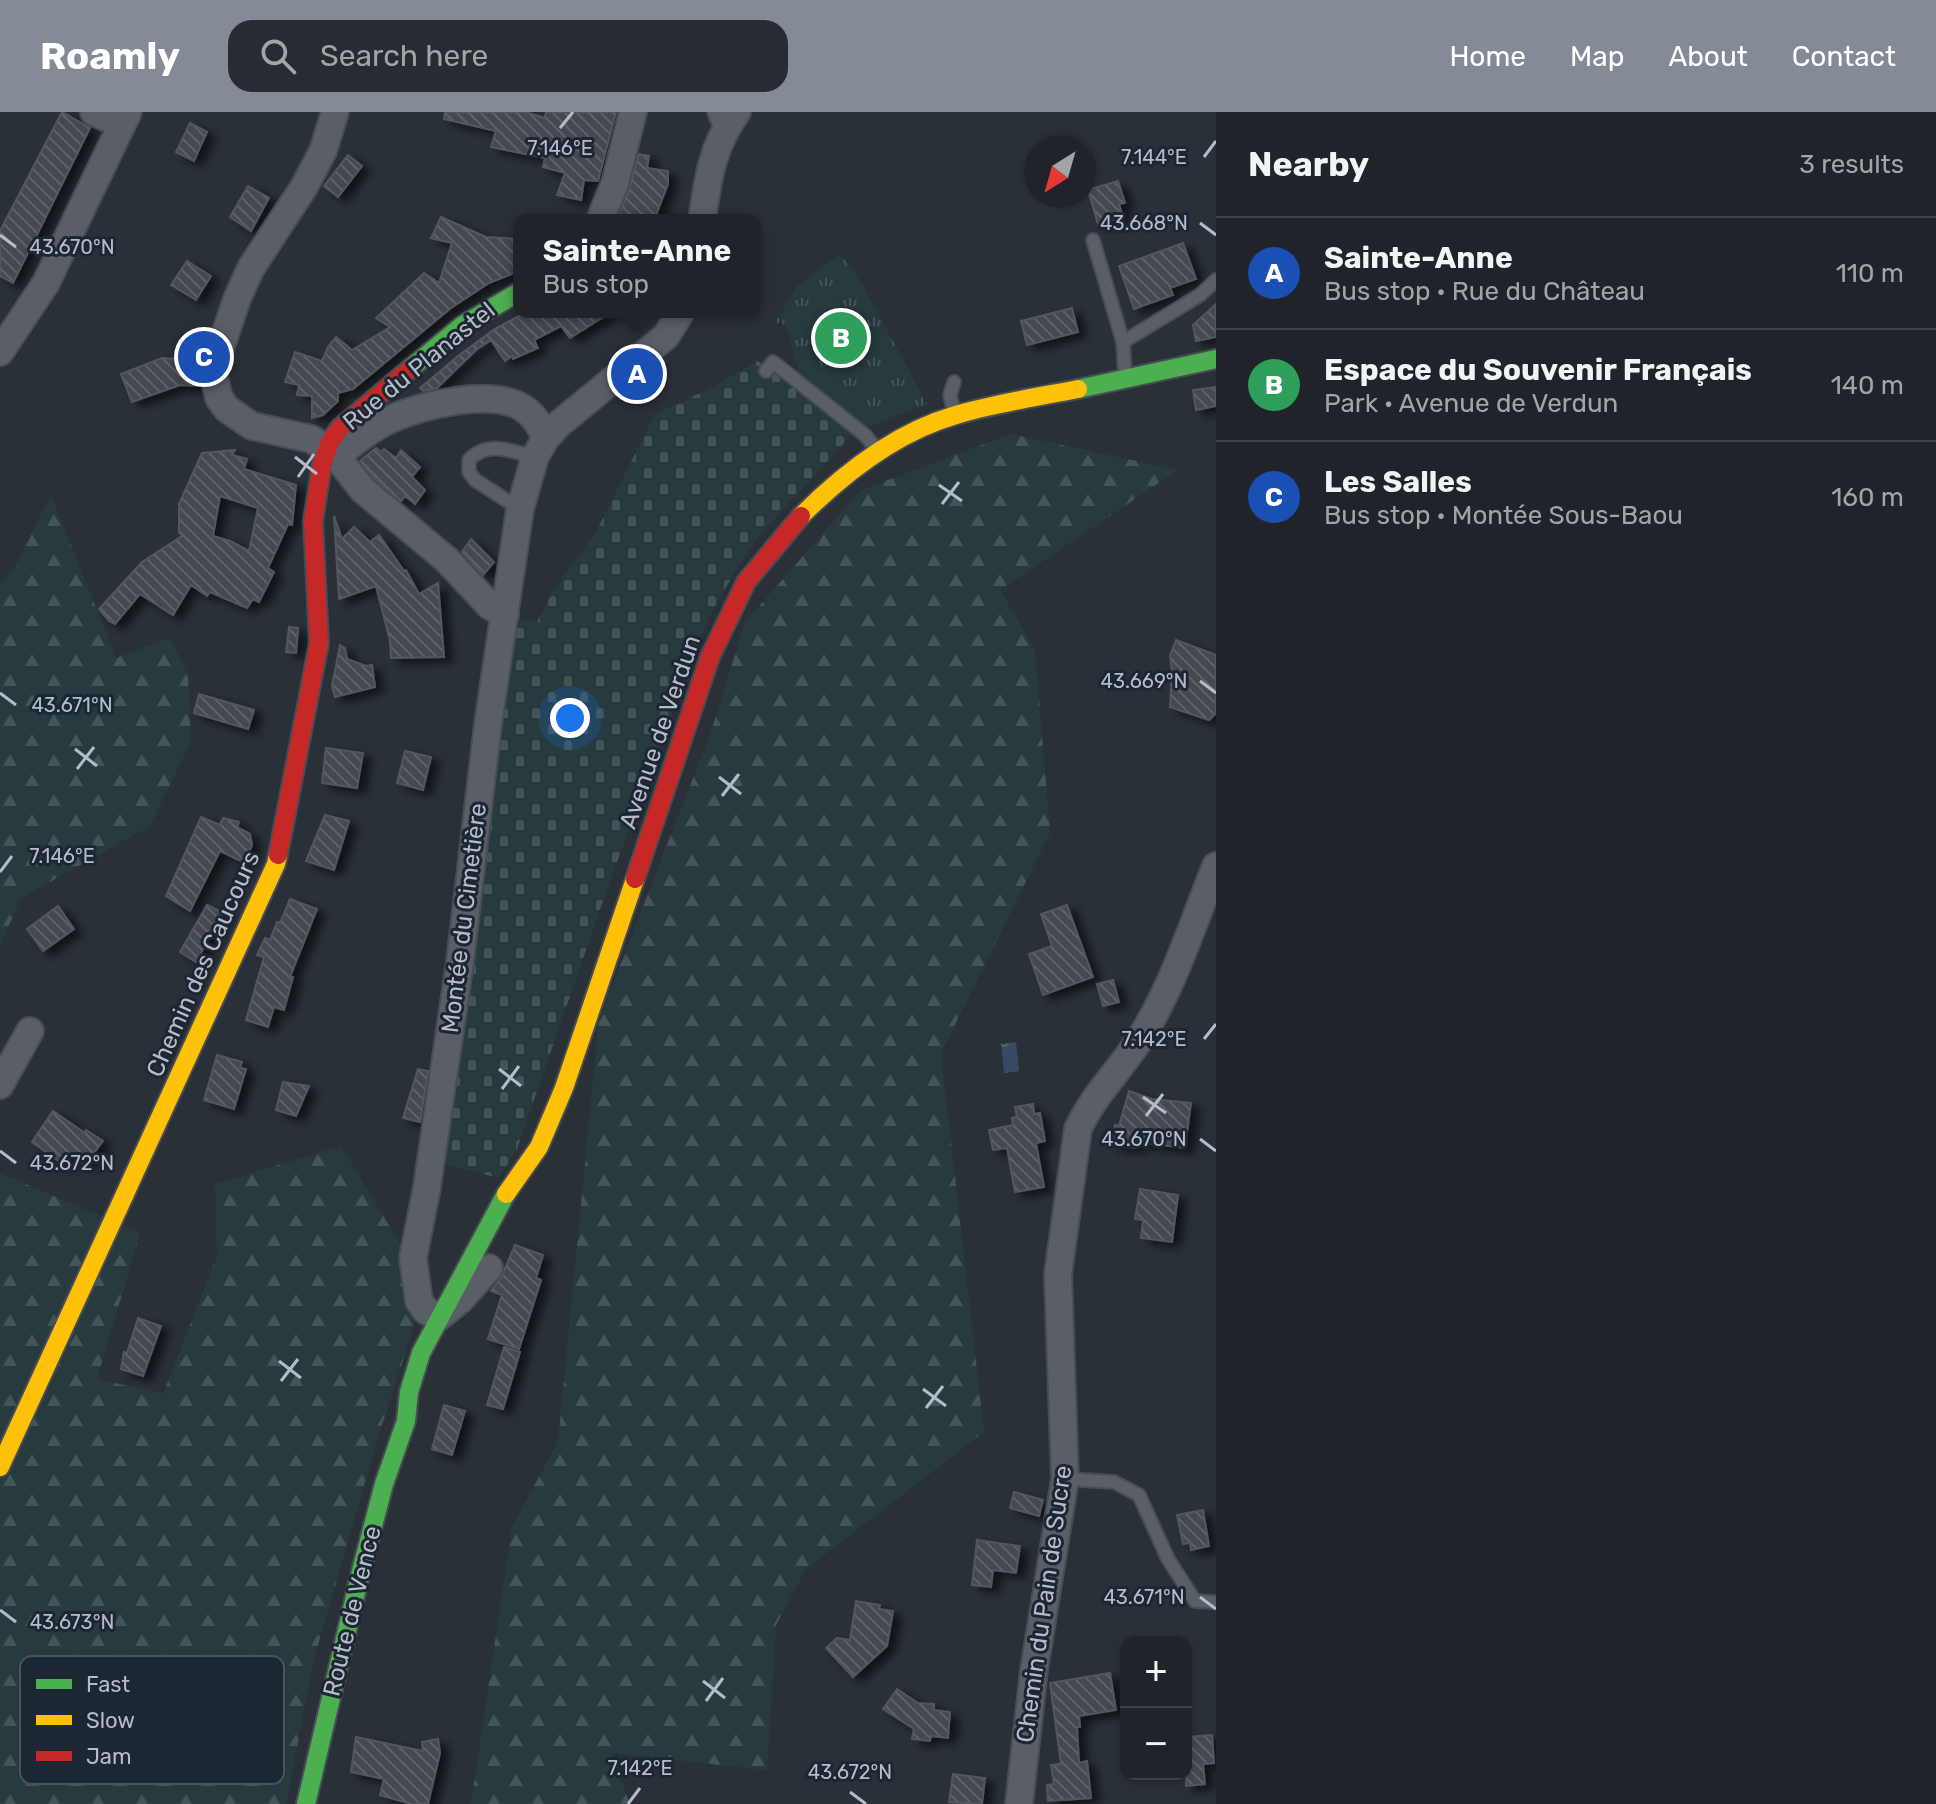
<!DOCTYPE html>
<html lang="en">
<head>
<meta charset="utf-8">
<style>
  :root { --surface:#20242a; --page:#282c32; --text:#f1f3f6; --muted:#a2a4a8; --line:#3d4147; --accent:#848b96 }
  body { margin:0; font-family:Rubik,sans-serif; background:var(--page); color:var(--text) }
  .controls { position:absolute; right:24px; bottom:24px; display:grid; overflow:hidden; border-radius:16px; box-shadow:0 2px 6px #0004 }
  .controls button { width:72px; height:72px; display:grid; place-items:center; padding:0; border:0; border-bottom:2px solid var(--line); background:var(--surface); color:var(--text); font:40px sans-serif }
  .compass { position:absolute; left:1024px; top:24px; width:72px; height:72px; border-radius:50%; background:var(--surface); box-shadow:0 2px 6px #0004; rotate:217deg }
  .you { position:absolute; left:570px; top:606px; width:28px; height:28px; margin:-20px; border:6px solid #fff; border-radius:50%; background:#1a73e8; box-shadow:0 0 0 12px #1a73e833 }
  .badge { display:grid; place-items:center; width:52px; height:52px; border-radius:50%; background:var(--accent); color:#fff; font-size:26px; font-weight:700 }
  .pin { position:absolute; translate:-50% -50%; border:4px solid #fff; box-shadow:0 2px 8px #0006 }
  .popup { position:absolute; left:513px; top:102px; width:248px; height:104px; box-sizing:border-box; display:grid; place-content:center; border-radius:16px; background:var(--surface); filter:drop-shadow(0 2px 6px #0005); font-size:26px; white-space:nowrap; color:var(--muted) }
  .popup b { font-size:30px; color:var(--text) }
  .popup::after { content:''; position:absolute; left:50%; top:100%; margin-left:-16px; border:16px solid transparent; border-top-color:var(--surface) }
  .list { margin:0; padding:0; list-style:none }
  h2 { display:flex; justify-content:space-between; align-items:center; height:104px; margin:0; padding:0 32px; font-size:34px }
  h2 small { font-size:26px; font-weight:400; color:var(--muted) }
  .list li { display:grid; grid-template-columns:52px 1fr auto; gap:24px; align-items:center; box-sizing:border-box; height:112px; padding:0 32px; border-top:2px solid var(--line) }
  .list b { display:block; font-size:30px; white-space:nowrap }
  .list p { margin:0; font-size:26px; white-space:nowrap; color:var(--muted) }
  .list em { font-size:26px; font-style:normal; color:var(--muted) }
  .icon { flex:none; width:44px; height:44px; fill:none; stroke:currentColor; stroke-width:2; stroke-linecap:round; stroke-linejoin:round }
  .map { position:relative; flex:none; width:1216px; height:1692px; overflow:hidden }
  header { display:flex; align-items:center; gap:48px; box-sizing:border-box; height:112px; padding:0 40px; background:var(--accent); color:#fff }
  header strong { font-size:38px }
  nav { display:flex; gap:44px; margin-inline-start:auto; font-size:28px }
  .search { width:560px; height:72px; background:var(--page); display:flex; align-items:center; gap:20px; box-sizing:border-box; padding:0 28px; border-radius:24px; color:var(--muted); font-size:30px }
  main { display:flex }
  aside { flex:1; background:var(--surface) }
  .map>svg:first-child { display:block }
  .forest { fill:url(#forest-firs) }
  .cemetery { fill:url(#cemetery-stones) }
  .park { fill:url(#park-tufts) }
  .water { fill:url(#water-ripples) }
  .building { fill:url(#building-back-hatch); stroke:#52575f; stroke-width:2; fill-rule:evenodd; filter:url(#shadow) }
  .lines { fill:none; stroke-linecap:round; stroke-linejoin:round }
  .lane-casing { stroke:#484c53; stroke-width:16 }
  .street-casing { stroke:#484c53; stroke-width:30 }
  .fast-casing { stroke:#484c53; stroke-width:22 }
  .slow-casing { stroke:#484c53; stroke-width:22 }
  .jam-casing { stroke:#484c53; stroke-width:22 }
  .lane { stroke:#5a5e66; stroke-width:12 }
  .street { stroke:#5a5e66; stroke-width:26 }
  .fast { stroke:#4caf50; stroke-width:18 }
  .slow { stroke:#ffc107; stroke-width:18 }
  .jam { stroke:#c62828; stroke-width:18 }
  .ticks { fill:none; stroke:#b4bcc9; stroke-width:3 }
  .labels { text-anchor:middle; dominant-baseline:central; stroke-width:6; stroke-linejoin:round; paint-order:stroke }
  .street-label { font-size:24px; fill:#b4bcc9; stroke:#1d2633 }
  .key { fill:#1d2633; stroke:#4a5360; stroke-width:2 }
  .key-label { font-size:22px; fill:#b4bcc9 }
  .ticks-label { font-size:20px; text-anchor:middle; fill:#b4bcc9; stroke:#1d2633; stroke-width:6; stroke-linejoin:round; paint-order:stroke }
</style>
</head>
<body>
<header>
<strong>Roamly</strong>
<div class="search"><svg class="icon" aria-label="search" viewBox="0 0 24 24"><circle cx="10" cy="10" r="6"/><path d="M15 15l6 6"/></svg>Search here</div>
<nav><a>Home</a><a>Map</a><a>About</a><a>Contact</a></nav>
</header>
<main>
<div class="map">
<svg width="1216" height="1692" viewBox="0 0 1216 1692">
  <defs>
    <pattern id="forest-firs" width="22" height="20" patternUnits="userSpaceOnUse" patternTransform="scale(2)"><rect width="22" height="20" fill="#273a3e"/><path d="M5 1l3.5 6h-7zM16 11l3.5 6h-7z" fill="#445559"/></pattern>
    <pattern id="cemetery-stones" width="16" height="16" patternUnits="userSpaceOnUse" patternTransform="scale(2)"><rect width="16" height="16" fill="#273a3e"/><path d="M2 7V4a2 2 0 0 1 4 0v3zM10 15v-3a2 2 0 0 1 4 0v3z" fill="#445559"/></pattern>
    <pattern id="park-tufts" width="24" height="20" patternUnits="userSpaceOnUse" patternTransform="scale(2)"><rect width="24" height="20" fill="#273a3e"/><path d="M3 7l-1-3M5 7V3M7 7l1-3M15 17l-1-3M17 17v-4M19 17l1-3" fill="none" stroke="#445559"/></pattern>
    <pattern id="water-ripples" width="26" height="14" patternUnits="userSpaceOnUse" patternTransform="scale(2)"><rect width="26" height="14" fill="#384963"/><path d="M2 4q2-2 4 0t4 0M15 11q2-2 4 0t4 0" fill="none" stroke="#526178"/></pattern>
    <pattern id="building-back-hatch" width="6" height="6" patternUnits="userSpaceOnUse" patternTransform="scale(2)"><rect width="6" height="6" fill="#444950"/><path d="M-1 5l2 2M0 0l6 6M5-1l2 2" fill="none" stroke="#5d6168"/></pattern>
    <filter id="shadow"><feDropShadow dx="8" dy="5" stdDeviation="4" flood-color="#0009"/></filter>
  </defs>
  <rect width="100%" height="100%" fill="#2a3038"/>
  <!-- forest -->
  <path class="forest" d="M1011 322 1178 358 1000 478 1035 537 1050 721 941 941 984 1320 806 1457 776 1513 767 1658 611 1641 630 1692H471L512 1415 558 1330 599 907 710 623 745 510 861 378Z
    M51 383 116 546 170 526 188 563 191 629 150 714 21 786 0 834V472L14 457Z
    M341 1034 402 1135 415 1212 377 1328 314 1547 286 1692H0V1061L140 1121 97 1267 163 1282 217 1144 215 1072Z"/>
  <!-- cemetery -->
  <path class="cemetery" d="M758 249 853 321 759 424 743 446 711 501 692 546 604 786 517 1037 499 1066 443 1052 504 549 521 508 537 510 554 478 596 420 655 302 711 276Z"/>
  <!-- park -->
  <path class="park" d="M841 142 862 172 927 292 865 316 799 263 789 220 781 210 774 212 798 173Z"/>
  <!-- water -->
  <path class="water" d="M1016 930 1019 959 1004 961 1001 932Z"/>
  <!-- building -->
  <path class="building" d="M62 0 90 16 13 171 0 164V119Z
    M445 0H525L545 6 546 0H616L598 69 584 68 581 88 557 83 565 61 543 55 545 46 491 35 496 19 444 7Z
    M190 11 207 20 194 49 176 40Z
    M639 42 649 44 647 56 668 59V72L654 108H617L630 75Z
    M348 43 362 54 338 85 324 74Z
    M1118 69 1125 91 1119 92 1123 105 1098 112 1088 78Z
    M248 74 269 86 251 119 230 105Z
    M441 105 486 125 519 127V159L489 171 451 196 353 277 338 281V289L323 303 312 306V284L297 283 299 273 285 270 295 240 322 249 328 235 336 225 352 238 390 215 376 206 424 161 439 171 452 131 431 126Z
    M1183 131 1196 167 1170 176 1173 183 1134 197 1119 154Z
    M187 149 211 164 196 188 171 173Z
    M1216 192V225L1196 229 1193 213Z
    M1072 196 1078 220 1027 233 1021 209Z
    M526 200H611L570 226 561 214 534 228 538 236 513 247 512 244 505 249 491 228 476 238 437 276 423 279 420 276 458 244 493 218Z
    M162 246 199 249 197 274 180 273 132 290 121 262Z
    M1216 275V294L1196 298 1193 278Z
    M376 336 381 340 384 337 396 346 401 338 420 355 412 365 425 378 415 392 405 384 401 389 375 367 360 349Z
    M235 338 232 343 247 347 244 357 296 373 292 413 288 412 268 456 274 460 259 490 253 487 247 496 210 480 207 484 191 473 173 503 140 482 115 512 109 509 99 497 142 450 182 424 179 420V392L202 341ZM220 384 258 396 249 439 230 429 213 424Z
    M334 404 342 427 354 415 370 430 379 423 404 459 406 458 419 482 438 471 444 545 391 546 390 529 376 474 339 487Z
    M471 427 494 450 483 463 462 440Z
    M289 515 298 516 296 541 286 540Z
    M1176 528 1216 543V601L1209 608 1170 595 1172 559 1170 544Z
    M340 533 345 536 347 547 366 554 372 553 375 575 335 585 332 574Z
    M199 582 254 598 248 617 194 601Z
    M326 636 363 641 357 676 322 671Z
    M405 639 431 645 423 678 397 671Z
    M325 703 349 709 334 758 306 749Z
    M201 705 220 713 223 706 239 710 237 715 250 722 252 733 245 751 220 739 190 799 166 784Z
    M290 787 317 797 290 865H293L284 898 274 895 268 915 246 908 264 845 257 843 265 826 270 828 277 810 280 811Z
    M207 793 223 801 196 850 180 840Z
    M1067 793 1093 865 1043 883 1029 842 1052 834 1041 802Z
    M58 794 74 817 43 839 27 817Z
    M1113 868 1119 890 1103 894 1097 872Z
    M217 943 242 950 240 956 246 957 234 997 204 988Z
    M418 957 428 959 420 1010 403 1006Z
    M283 970 309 974 296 1004 276 998Z
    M1129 979 1152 987 1191 991 1185 1036 1136 1030 1135 1036 1112 1033 1115 1013 1119 1014Z
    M1033 992 1034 1002 1040 1001 1045 1029 1036 1031 1044 1075 1015 1080 1007 1036 993 1038 989 1018 1013 1013 1012 1006 1017 1005 1015 995Z
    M53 999 85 1021 86 1018 103 1029 85 1053 70 1043 64 1053 32 1030Z
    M1140 1077 1178 1083 1172 1130 1141 1126 1143 1108 1135 1107Z
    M515 1133 543 1143 536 1166 541 1168 519 1237 488 1227 502 1183 491 1179 501 1166Z
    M138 1206 161 1214 143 1264 121 1257 124 1240 127 1241Z
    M504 1235 520 1240 503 1297 487 1293Z
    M444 1293 465 1299 452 1343 432 1337Z
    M1014 1380 1043 1388 1039 1404 1010 1396Z
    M1203 1398 1209 1434 1191 1438 1190 1431 1183 1432 1177 1403Z
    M977 1428 1020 1434 1016 1461 993 1458 991 1475 972 1473Z
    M856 1489 880 1493 879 1497 893 1499 887 1534 853 1565 826 1536 837 1526 850 1528Z
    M1110 1561 1116 1598 1079 1604 1080 1615H1077L1079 1651 1087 1649 1091 1686 1048 1689 1047 1673 1054 1672 1051 1653 1061 1652 1050 1571Z
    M897 1577 918 1591 934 1592V1598L950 1600 948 1626 931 1624 930 1629 912 1627 914 1617 883 1597Z
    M1212 1623 1214 1651 1203 1652 1205 1672 1186 1674 1187 1625Z
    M356 1625 423 1639 422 1630 438 1627 440 1641 428 1692H411L380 1683 384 1667 351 1660Z
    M953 1662 985 1666 982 1692 949 1690Z"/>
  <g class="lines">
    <!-- lane casing -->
    <g class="lane-casing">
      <path id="lane" d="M714 0 722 20
        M1093 128 1123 230
        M766 259 773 250 865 323 877 338
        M1125 262 1123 230 1200 183 1216 168
        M954 270 950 283 954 300
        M520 397 475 368 469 360V348C488 328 511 339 535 345
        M1065 1367 1114 1370 1139 1383 1168 1447 1195 1489 1213 1490"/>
    </g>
    <!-- street casing -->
    <g class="street-casing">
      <path id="street" d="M94 0 122 13
        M335 0 323 39 304 75 251 156 237 187 215 252 214 265 219 286 227 297 252 314 311 327 333 340 363 378 447 448 490 494 505 503
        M600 108 615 71 633 0
        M702 108C708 67 712 34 737 0
        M0 240 46 171 128 0
        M337 344C353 331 370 317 389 308 420 293 492 276 523 296 534 303 540 314 546 326
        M0 973 30 919
        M489 1156 460 1188 439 1205 426 1199 419 1189 413 1146 427 1075 460 850 488 612 520 397 535 345 546 326 559 312 666 224 681 200
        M1019 1692 1034 1558 1065 1367 1058 1162 1078 1017C1093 984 1118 960 1138 930 1173 876 1192 813 1216 754"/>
    </g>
    <!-- fast casing -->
    <g class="fast-casing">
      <path id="fast" d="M411 256 463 213 519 180
        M1078 277 1216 247
        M306 1692 360 1463 384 1372 406 1309 409 1280 421 1241 506 1082"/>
    </g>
    <!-- slow casing -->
    <g class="slow-casing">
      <path id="slow" d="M801 404C844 361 896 320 956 303 996 291 1038 285 1078 277
        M506 1082 539 1035 564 976 635 767
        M0 1355 276 752 278 743"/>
    </g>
    <!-- jam casing -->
    <g class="jam-casing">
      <path id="jam" d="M278 743 319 531 313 409 322 352 330 330 340 316 411 256
        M635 767 710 545 746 470 801 404"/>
    </g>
    <!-- lane -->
    <use href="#lane" class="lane"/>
    <!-- street -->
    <use href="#street" class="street"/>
    <!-- fast -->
    <use href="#fast" class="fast"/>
    <!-- slow -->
    <use href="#slow" class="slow"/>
    <!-- jam -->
    <use href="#jam" class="jam"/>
  </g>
  <!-- ticks -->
  <path class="ticks" d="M560 16 573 0M1204 45 1216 29M1200 111 1216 123M0 123 16 135M295 345 317 362M298 365 314 342M939 373 962 389M942 392 959 370M1200 569 1216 581M0 581 16 593M75 637 97 654M77 657 94 635M719 665 741 682M722 684 739 662M0 760 12 744M1204 927 1216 912M499 957 521 974M502 977 519 954M1143 985 1166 1001M1146 1004 1163 982M1200 1027 1216 1039M0 1039 16 1051M279 1249 301 1266M281 1269 298 1247M923 1277 946 1294M926 1296 943 1274M1200 1485 1216 1497M0 1498 16 1510M703 1569 725 1586M706 1589 723 1566M850 1680 866 1692M628 1692 640 1676"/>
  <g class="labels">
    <!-- street labels -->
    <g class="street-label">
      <text transform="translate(419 254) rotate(-39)">Rue du Planastel</text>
      <text transform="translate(660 620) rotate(-71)">Avenue de Verdun</text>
      <text transform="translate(464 806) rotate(-83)">Montée du Cimetière</text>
      <text transform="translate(203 852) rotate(-66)">Chemin des Caucours</text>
      <text transform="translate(1044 1492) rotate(-82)">Chemin du Pain de Sucre</text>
      <text transform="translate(352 1499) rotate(-76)">Route de Vence</text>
    </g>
  </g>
  <!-- legend -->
  <rect x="20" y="1544" width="264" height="128" rx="12" class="key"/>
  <rect x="36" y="1567" width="36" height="10" fill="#4caf50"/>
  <rect x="36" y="1603" width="36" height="10" fill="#ffc107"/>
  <rect x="36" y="1639" width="36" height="10" fill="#c62828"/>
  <g class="key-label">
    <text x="86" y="1580">Fast</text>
    <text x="86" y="1616">Slow</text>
    <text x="86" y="1652">Jam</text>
  </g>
  <g class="ticks-label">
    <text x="560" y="43">7.146°E</text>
    <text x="1154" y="52">7.144°E</text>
    <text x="1144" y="118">43.668°N</text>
    <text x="72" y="142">43.670°N</text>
    <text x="1144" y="576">43.669°N</text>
    <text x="72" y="600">43.671°N</text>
    <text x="62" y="751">7.146°E</text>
    <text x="1154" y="934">7.142°E</text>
    <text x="1144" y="1034">43.670°N</text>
    <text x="72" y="1058">43.672°N</text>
    <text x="1144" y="1492">43.671°N</text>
    <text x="72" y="1517">43.673°N</text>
    <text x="640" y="1663">7.142°E</text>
    <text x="850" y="1667">43.672°N</text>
  </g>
</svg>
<div class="controls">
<button>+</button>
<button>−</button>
</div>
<svg class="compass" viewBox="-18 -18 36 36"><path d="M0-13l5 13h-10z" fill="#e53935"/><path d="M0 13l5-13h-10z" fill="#a2a4a8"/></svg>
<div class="you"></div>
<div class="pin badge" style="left:637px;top:262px;background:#1a4fb4">A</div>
<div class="popup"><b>Sainte-Anne</b>Bus stop</div>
<div class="pin badge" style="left:841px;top:226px;background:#2e9e5b">B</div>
<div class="pin badge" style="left:204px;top:245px;background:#1a4fb4">C</div>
</div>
<aside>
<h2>Nearby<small>3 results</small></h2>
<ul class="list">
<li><span class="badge" style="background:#1a4fb4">A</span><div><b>Sainte-Anne</b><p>Bus stop · Rue du Château</p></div><em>110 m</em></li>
<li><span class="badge" style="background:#2e9e5b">B</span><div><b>Espace du Souvenir Français</b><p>Park · Avenue de Verdun</p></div><em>140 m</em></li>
<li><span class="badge" style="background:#1a4fb4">C</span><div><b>Les Salles</b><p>Bus stop · Montée Sous-Baou</p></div><em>160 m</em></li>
</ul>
</aside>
</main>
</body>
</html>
